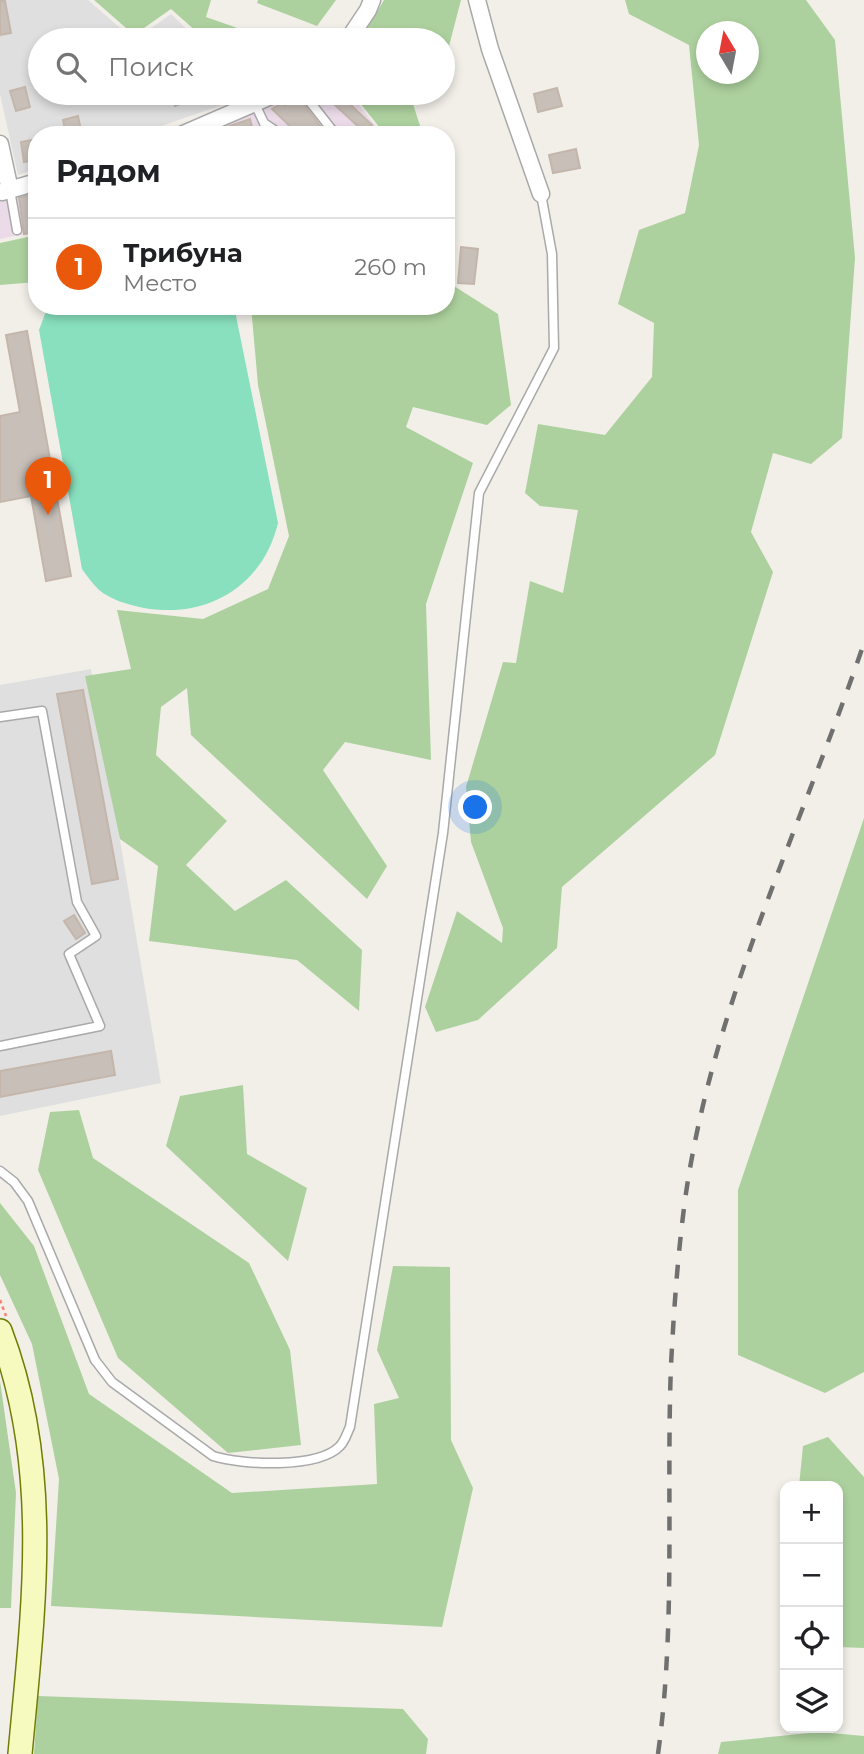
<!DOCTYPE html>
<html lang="ru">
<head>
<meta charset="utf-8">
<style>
  :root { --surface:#fff; --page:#f6f6f6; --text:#202124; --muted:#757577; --line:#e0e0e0; --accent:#ea580c }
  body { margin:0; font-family:Montserrat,sans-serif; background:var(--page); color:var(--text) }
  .controls { position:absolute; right:21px; bottom:21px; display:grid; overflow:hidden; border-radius:14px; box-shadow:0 4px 10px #0003 }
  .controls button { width:63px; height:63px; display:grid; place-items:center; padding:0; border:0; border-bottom:2px solid var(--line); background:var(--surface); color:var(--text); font:35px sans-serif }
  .compass { position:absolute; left:696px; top:21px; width:63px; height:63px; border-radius:50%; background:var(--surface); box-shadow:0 4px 10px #0003; rotate:350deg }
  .you { position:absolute; left:476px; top:808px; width:24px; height:24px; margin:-18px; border:5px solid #fff; border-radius:50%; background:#1a73e8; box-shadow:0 0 0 10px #1a73e833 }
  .badge { display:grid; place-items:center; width:46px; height:46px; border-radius:50%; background:var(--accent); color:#fff; font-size:23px; font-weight:700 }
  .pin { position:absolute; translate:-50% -58px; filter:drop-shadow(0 2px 4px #0008) }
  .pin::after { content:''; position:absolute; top:37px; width:24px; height:21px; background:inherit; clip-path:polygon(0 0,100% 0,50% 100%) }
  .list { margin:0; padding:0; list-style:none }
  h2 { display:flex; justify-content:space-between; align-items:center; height:91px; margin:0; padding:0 28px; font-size:30px }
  h2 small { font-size:23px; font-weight:400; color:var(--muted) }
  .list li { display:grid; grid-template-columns:46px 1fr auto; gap:21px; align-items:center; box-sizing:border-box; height:98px; padding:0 28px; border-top:2px solid var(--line) }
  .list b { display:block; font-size:26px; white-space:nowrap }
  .list p { margin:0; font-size:23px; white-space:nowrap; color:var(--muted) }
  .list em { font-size:23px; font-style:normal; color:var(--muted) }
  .icon { flex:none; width:38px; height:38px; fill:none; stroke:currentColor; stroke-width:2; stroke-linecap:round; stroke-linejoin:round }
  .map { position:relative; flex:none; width:864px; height:1754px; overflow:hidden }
  .search { position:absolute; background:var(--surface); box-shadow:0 4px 10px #0003; left:28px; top:28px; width:427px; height:77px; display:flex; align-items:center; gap:18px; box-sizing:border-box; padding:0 24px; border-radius:38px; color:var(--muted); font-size:26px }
  .panel { position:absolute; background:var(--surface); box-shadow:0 4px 10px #0003; left:28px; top:126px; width:427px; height:189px; border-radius:28px }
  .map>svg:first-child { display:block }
  .residential { fill:#e0dfdf }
  .industrial { fill:#ebdbe8 }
  .forest { fill:#add19e; fill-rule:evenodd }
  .pitch { fill:#88e0be }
  .building { fill:#c7bfb8; stroke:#c4b6ab; stroke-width:2 }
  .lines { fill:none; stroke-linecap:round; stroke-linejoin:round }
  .lane-casing { stroke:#a9a9a9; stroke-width:11 }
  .street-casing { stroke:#a9a9a9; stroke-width:19 }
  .secondary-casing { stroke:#707d05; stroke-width:26 }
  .path { stroke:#fa8072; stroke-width:2.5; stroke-dasharray:3.5 3.5; stroke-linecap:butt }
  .lane { stroke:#fff; stroke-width:8 }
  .street { stroke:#fff; stroke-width:16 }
  .secondary { stroke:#f7fabf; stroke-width:23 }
  .rail { stroke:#707070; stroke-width:4.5; stroke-dasharray:14 14; stroke-linecap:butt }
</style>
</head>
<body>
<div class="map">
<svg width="864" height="1754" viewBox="0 0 864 1754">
  <rect width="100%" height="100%" fill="#f2efe9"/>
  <!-- residential -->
  <path class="residential" d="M0 0H88L134 40 171 14 198 40H40V93L254 94 135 135H37V169L18 175 0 94Z
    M91 669 161 1083 0 1116V685Z"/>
  <!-- industrial -->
  <path class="industrial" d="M291 93H350L378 129 376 135H194L265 108Z
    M37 187V232L0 239V198Z"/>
  <!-- forest -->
  <path class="forest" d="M94 0H211L206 17 269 39 206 40 171 9 134 35Z
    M258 0H336L317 26 257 3Z
    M384 0H461L448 50 443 58V40H360Z
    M625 0H806L835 40 855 258 842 438 811 464 773 453 751 532 773 572 715 755 562 887 557 948 478 1020 436 1032 425 1007 457 911 502 943 503 928 471 842 466 787 503 662 516 663 530 581 563 593 578 510 540 506 525 493 538 424 605 435 652 377 654 323 618 304 639 230 685 213 699 145 689 45 629 14ZM706 32H748V74H706Z
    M352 93H420L413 104 423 135H378L380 128Z
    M446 215 455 248 446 269Z
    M37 235V282L0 285V243Z
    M446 281 498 314 511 405 487 425 413 407 406 427 473 463 426 604 431 760 345 742 323 770 387 866 367 899 191 735 187 688 161 707 156 755 227 821 186 865 235 911 286 880 362 950 359 1011 297 960 149 941 158 866 120 839 85 676 131 669 117 610 203 619 268 589 289 536 258 385 251 306H446Z
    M864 818V1372L825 1393 738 1355V1190Z
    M243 1085 247 1154 307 1188 288 1261 166 1146 180 1096Z
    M79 1110 93 1158 249 1263 290 1350 301 1445 228 1453 118 1358 38 1170 50 1112Z
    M0 1203 34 1246 89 1394 232 1493 377 1484 374 1404 399 1398 377 1350 393 1266 450 1267 451 1440 473 1488 442 1627 51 1606 59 1479 32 1344 0 1275Z
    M0 1381 16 1493 11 1608H0Z
    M828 1437 864 1477V1648L838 1647V1486H799L803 1446Z
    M38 1696 403 1709 428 1739 426 1754H34Z
    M820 1732 864 1736V1754H718L721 1742Z"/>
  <!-- pitch -->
  <path class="pitch" d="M48 306H234L278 523C263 586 207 619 144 608 129 605 111 600 99 590 93 584 87 576 82 569L39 330Z"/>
  <!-- building -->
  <path class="building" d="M0 1H5L11 33 0 35Z
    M25 87 30 107 16 111 10 91Z
    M557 88 562 106 538 112 534 94Z
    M171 93H207V94L175 106Z
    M322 93H338L372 125 364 132Z
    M295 98 299 103 301 101 327 135H299L272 109 282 103 285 106Z
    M78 116 82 135H66L63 120Z
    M250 119 254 135H226L224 128Z
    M37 139V160L24 162 21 142Z
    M576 149 580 168 553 173 549 155Z
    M37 193V232L24 234 19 198Z
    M461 247 478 249 474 284 458 283Z
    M27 331 71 576 46 581 31 496 0 502V416L20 412 6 335Z
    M83 690 118 879 92 884 57 694Z
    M74 915 85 933 76 939 64 921Z
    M111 1051 115 1075 0 1097V1071Z"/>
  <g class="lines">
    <!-- lane casing -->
    <g class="lane-casing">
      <path id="lane" d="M303 93 336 135
        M255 104 264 123 267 135
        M264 123 282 135
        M10 190 17 230
        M0 717 42 711 77 902 96 936 69 954 100 1026 0 1046
        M0 1171 14 1182 28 1201 95 1360 112 1382 213 1456C242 1465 318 1469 340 1446 345 1441 347 1433 350 1427L443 833 479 493 554 348 552 254 541 194"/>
    </g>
    <!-- street casing -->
    <g class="street-casing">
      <path id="street" d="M477 0 490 49 541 194
        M348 40 368 10 372 0
        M181 135 278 93
        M0 144 10 190
        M2 192 37 182"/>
    </g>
    <!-- secondary casing -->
    <g class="secondary-casing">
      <path id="secondary" d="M0 1331C53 1469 33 1612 20 1754"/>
    </g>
    <!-- path -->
    <path class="path" d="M0 1300 6 1316"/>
    <!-- lane -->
    <use href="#lane" class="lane"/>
    <!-- street -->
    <use href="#street" class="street"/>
    <!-- secondary -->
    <use href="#secondary" class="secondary"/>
    <!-- rail -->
    <path class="rail" d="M658 1754C676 1624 666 1495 671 1365 674 1308 678 1250 686 1193 714 1002 802 825 864 643"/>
  </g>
</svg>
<div class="controls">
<button>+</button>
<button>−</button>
<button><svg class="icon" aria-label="locate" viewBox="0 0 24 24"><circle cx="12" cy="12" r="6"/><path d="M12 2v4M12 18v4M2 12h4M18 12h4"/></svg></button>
<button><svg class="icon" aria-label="layers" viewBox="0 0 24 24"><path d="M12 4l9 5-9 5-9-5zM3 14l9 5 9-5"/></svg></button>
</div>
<svg class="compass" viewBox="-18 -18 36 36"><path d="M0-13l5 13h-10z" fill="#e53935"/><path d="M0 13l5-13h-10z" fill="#757577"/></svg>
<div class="you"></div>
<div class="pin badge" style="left:48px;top:515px">1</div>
<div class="search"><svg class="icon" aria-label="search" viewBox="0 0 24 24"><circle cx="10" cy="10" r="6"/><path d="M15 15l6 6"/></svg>Поиск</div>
<section class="panel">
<h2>Рядом<small></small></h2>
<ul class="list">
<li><span class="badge">1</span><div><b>Трибуна</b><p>Место</p></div><em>260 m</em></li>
</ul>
</section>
</div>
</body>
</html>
